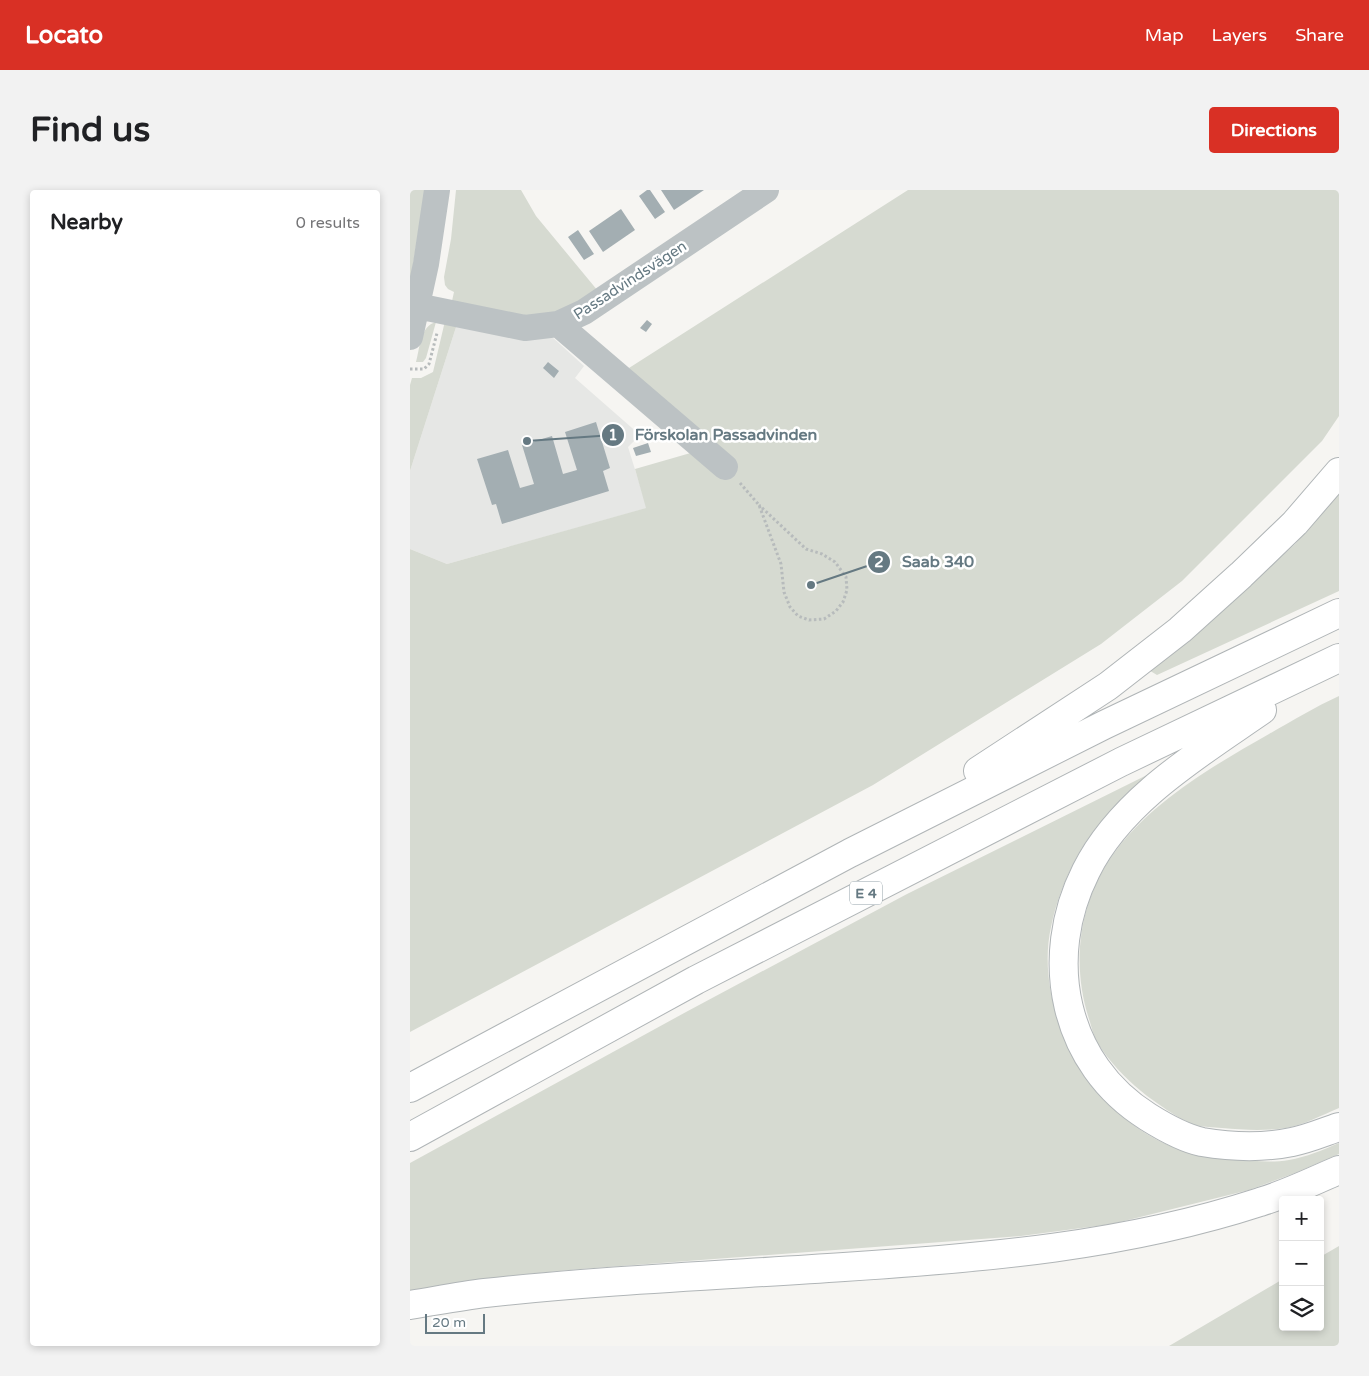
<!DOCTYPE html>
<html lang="en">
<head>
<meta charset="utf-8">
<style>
  :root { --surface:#fff; --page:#f2f2f2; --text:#202124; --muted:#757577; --line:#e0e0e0; --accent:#d93025 }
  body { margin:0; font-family:"Varela Round",sans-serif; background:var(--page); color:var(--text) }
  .controls { position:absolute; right:15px; bottom:15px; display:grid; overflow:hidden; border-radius:5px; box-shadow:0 2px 8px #0003 }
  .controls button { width:45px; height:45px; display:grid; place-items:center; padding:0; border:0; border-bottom:1px solid var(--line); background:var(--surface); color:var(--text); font:25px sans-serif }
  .scale { position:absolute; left:15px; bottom:12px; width:60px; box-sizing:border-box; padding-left:5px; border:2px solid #657982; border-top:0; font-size:14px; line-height:18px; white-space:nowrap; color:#657982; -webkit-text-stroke:4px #fff; paint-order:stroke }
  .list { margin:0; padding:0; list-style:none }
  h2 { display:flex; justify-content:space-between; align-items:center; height:65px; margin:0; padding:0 20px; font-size:21px }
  h2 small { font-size:16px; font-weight:400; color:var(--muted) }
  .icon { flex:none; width:28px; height:28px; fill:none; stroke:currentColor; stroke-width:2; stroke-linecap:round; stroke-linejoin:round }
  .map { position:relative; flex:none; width:929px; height:1156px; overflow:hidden; border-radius:5px }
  header { display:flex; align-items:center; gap:30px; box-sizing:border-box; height:70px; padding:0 25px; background:var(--accent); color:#fff }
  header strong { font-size:24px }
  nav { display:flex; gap:28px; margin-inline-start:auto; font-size:18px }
  .intro { display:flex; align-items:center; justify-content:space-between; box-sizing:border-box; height:120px; padding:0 30px }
  h1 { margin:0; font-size:35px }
  .button { padding:12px 22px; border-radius:5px; background:var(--accent); color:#fff; font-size:18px; font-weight:700 }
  main { display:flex; gap:30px; padding:0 30px }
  aside { flex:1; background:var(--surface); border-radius:5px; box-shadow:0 2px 8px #0003 }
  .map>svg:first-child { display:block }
  .built { fill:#e6e7e5 }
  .green { fill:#d6dad1 }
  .building { fill:#a3aeb2 }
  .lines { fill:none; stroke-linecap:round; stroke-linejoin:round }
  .highway-casing { stroke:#b0b5b7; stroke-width:30 }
  .path { stroke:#b7bbbc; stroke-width:3; stroke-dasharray:2.5 2.5; stroke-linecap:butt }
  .minor { stroke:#bcc2c4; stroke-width:26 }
  .highway { stroke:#fff; stroke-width:28 }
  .labels { text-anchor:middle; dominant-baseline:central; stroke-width:5; stroke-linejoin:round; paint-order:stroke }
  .shield { fill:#fff; stroke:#93a1a8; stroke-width:1 }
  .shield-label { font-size:14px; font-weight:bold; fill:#657982 }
  .street-label { font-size:15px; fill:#657982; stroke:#fff }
  .leader { fill:none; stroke:#657982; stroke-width:2 }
  .callout-dot { fill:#657982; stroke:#fff; stroke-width:2 }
  .mark-label { font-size:15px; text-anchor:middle; font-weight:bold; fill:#fff }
  .callout-label { font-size:16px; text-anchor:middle; font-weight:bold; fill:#657982; stroke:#fff; stroke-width:5; stroke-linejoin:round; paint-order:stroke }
</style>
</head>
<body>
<header>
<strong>Locato</strong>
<nav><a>Map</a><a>Layers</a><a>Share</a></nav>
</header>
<div class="intro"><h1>Find us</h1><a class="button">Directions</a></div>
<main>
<aside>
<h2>Nearby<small>0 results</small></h2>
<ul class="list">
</ul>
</aside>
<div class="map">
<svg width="929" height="1156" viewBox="0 0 929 1156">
  <rect width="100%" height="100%" fill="#f6f5f2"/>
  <!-- built -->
  <path class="built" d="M47 134 141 146 174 176 165 188 230 245 218 257 237 318 37 374 0 359V281Z"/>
  <!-- green -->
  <path class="green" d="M0 0H15L0 94Z
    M46 0H111L126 26 188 101 163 117 127 128 42 111 44 102 38 99 35 95 34 87 41 49Z
    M498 0H929V226L912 251 772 391 691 454 463 595 0 842V359L37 374 236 318 225 279 284 262 219 178Z
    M35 131 47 134 0 281V195L2 188H11L23 182Z
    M26 132 16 168 13 172H6C10 158 10 136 26 132Z
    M929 303V401L747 485 737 479 795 436 885 354Z
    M929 506V918C912 925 894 935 876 938 855 941 833 940 812 938 803 937 793 937 785 935 770 930 743 911 731 901 714 887 700 872 688 854 684 847 682 839 680 832 661 777 668 714 702 666 740 612 803 576 859 544 882 531 905 517 929 506Z
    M739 584 741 587C732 595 721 603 712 611 675 642 651 690 641 737 633 773 640 814 655 847 678 900 721 946 778 962 794 966 810 968 826 969 844 971 861 973 879 970 896 967 913 960 929 953V964L885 983 839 1000 702 1034 611 1046 171 1079 98 1086 0 1101V973L276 822 497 704Z
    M929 1056V1156H759L873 1089V1137H910V1067Z"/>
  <!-- building -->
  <path class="building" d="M237 0H240L255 22 245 29 229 6Z
    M251 0H294L264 20Z
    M211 19 225 40 193 62 179 41Z
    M168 40 184 64 174 70 158 47Z
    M237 130 242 134 236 142 230 138Z
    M138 172 149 181 144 188 133 178Z
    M186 232 200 278 193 281 199 301 92 334 86 314 82 315 67 269 98 260 110 298 124 294 112 255 142 246 153 284 167 280 155 242Z
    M238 253 241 262 226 266 223 258Z"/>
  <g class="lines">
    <!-- highway casing -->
    <g class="highway-casing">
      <path id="highway" d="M852 520C790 563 711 610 676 681 632 768 653 874 738 927 754 937 773 948 792 952 822 957 853 958 882 952 898 949 914 942 929 937
        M568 581 698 496 770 440 831 385 885 333 929 282
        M0 898 440 663 694 535 929 423
        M0 947 286 790 711 572 929 468
        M0 1115C25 1111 50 1106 75 1103 194 1090 315 1085 434 1077 575 1068 715 1056 850 1012 877 1004 903 991 929 980"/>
    </g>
    <!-- path -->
    <path class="path" d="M0 179H14L19 174 27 143
      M330 293 349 315 371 374 374 402 380 417 388 426 399 430 414 429 426 421 433 412 437 400 436 387 425 372 412 364 396 359 349 315"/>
    <!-- minor -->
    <path class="minor" d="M7 116 115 138 148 134 174 122 356 0
      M148 134 315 277
      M0 147 16 74 27 0"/>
    <!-- highway -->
    <use href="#highway" class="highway"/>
  </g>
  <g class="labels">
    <!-- shield labels -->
    <rect class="shield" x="440" y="691.5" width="32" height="23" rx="4"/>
    <g class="shield-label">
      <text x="456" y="703">E 4</text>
    </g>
    <!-- street labels -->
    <g class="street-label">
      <text transform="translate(220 90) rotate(-33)">Passadvindsvägen</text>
    </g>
  </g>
  <!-- callouts -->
  <path class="leader" d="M117 251L203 245M401 395L469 372"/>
  <g class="callout-dot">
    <circle cx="117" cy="251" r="5"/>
    <circle cx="401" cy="395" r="5"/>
    <circle cx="203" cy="245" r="12"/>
    <circle cx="469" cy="372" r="12"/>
  </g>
  <g class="mark-label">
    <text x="203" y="250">1</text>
    <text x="469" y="377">2</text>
  </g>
  <g class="callout-label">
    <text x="316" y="250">Förskolan Passadvinden</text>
    <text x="528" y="377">Saab 340</text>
  </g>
</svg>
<div class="controls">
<button>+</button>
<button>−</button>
<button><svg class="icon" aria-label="layers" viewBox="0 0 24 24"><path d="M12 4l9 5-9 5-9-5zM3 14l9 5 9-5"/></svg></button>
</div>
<div class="scale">20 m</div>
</div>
</main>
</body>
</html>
